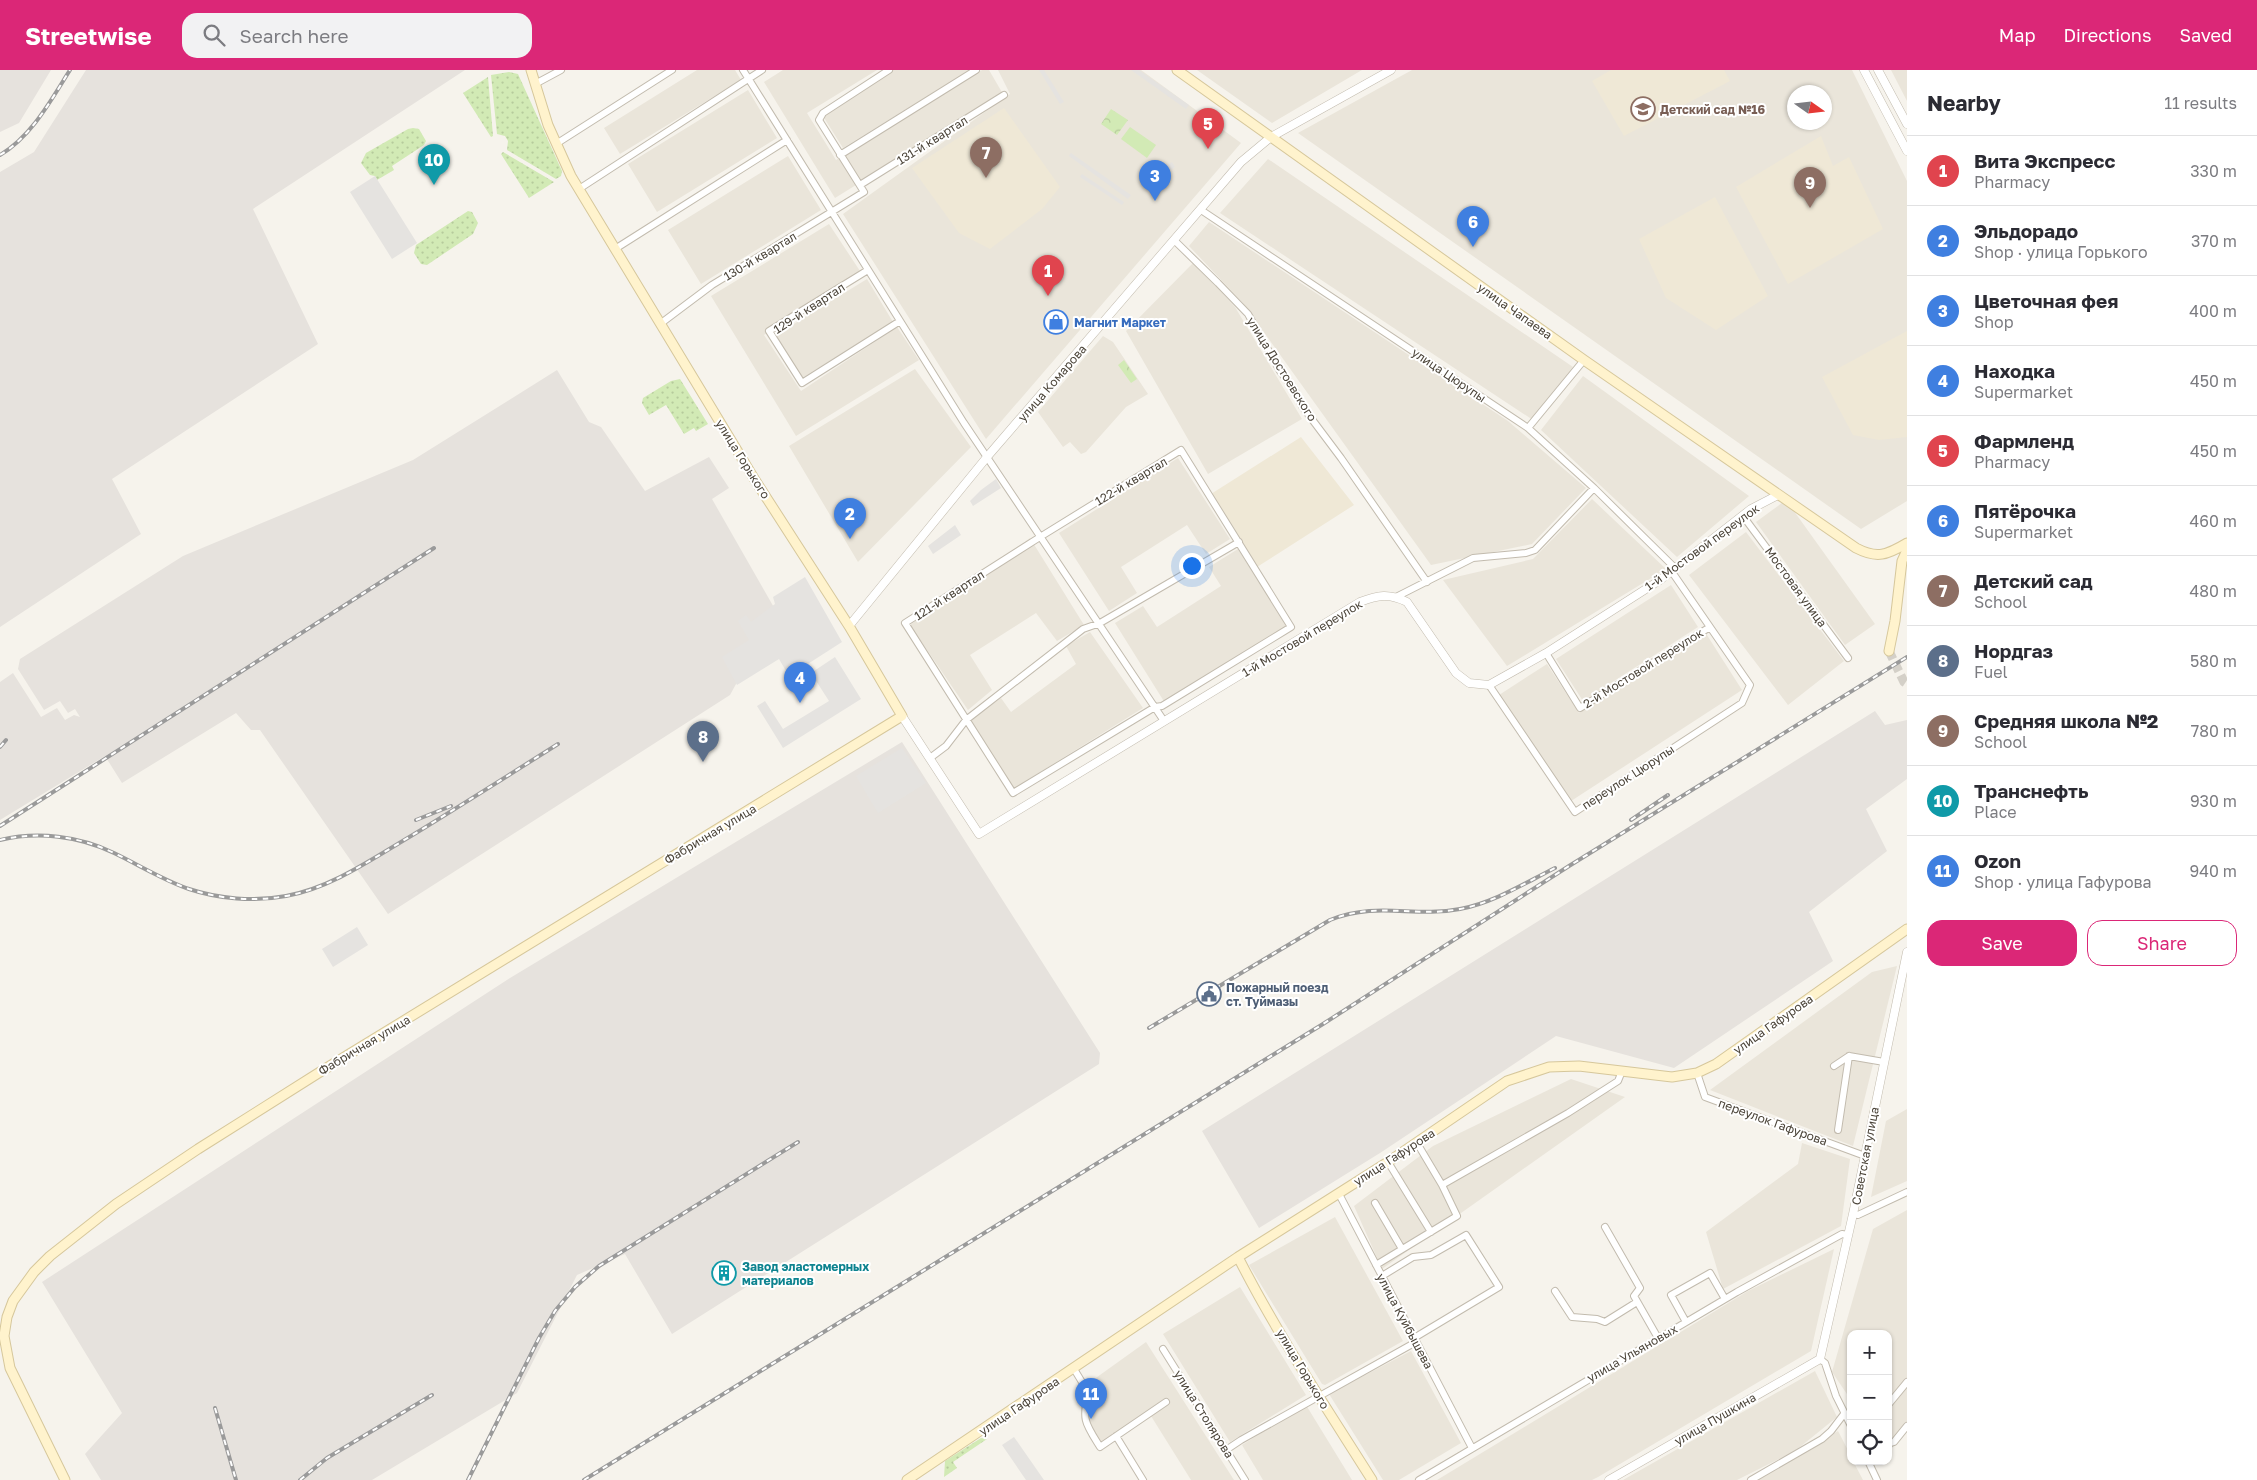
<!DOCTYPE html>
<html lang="en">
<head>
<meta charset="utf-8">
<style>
  :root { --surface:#fff; --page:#f2f2f3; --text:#2b2b33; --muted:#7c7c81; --line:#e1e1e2; --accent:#db2777 }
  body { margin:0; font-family:"Golos Text",sans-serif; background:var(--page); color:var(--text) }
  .controls { position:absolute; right:15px; bottom:15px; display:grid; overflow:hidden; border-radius:10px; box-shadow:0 1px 4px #0004 }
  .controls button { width:45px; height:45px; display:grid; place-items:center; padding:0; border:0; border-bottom:1px solid var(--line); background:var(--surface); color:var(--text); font:25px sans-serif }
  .compass { position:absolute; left:1787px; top:15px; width:45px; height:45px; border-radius:50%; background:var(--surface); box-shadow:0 1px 4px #0004; rotate:104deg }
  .you { position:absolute; left:1191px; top:495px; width:18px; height:18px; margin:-12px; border:4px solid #fff; border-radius:50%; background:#1a73e8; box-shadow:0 0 0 8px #1a73e833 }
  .badge { display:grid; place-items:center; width:32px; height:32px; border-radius:50%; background:var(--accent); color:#fff; font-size:16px; font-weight:700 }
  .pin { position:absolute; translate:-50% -41px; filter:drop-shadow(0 1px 2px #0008) }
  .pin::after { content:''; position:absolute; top:26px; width:18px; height:15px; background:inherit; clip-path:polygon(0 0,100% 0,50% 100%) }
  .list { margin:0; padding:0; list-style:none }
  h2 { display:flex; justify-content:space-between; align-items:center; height:65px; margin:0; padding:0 20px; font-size:21px }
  h2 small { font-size:16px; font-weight:400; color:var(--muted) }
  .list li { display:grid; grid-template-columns:32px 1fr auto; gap:15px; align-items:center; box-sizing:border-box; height:70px; padding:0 20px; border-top:1px solid var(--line) }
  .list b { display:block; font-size:19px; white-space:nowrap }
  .list p { margin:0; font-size:16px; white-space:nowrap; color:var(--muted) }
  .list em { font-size:16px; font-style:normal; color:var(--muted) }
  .actions { display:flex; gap:10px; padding:15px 20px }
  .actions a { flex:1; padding:11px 0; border:1px solid var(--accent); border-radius:15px; text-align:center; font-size:18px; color:var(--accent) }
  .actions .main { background:var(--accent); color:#fff }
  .icon { flex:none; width:28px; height:28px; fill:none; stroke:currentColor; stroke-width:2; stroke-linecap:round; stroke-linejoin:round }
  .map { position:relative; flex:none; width:1907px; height:1410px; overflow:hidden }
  header { display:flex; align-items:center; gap:30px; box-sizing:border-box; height:70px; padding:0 25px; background:var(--accent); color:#fff }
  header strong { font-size:24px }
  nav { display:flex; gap:28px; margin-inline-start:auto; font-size:18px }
  .search { width:350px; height:45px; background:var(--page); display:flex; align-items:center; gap:12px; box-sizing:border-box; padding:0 18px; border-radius:15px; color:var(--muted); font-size:19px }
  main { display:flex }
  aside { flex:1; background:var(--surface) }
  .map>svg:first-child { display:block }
  .residential { fill:#eae5da; fill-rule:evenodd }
  .industrial { fill:#e6e2dd }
  .education { fill:#efe8d6 }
  .grass { fill:url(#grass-dots) }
  .park { fill:url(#park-crowns) }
  .pitch { fill:#d2eab5 }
  .parking { fill:#e5e3e0 }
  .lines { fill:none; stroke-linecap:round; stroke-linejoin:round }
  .secondary-tunnel { stroke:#d4d0c8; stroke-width:9; stroke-dasharray:9 4.5; stroke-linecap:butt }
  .minor-casing { stroke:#c2bbae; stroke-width:8 }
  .tertiary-casing { stroke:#c2bbae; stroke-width:9 }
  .secondary-casing { stroke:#d6c79b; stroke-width:11 }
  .minor { stroke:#fff; stroke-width:6 }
  .tertiary { stroke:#fff; stroke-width:8 }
  .secondary { stroke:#fff3cd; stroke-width:9 }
  .rail-casing { stroke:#9a9a9a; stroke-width:4 }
  .rail { stroke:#fff; stroke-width:2; stroke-dasharray:5.5; stroke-linecap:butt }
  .labels { text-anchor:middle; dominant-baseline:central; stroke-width:4; stroke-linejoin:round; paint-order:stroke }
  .education-label { font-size:12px; font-weight:bold; fill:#785e54; stroke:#fff; text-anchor:start }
  .street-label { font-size:12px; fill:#4b4439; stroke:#fff }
  .shop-label { font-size:12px; font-weight:bold; fill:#366cbe; stroke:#fff; text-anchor:start }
  .service-label { font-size:12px; font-weight:bold; fill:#4e5e75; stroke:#fff; text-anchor:start }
  .culture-label { font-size:12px; font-weight:bold; fill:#0d838f; stroke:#fff; text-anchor:start }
</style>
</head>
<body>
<header>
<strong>Streetwise</strong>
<div class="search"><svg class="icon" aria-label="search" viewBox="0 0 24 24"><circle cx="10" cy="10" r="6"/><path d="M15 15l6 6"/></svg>Search here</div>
<nav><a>Map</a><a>Directions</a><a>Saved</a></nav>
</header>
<main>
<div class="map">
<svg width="1907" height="1410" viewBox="0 0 1907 1410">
  <defs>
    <pattern id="grass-dots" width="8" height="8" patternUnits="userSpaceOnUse" patternTransform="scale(1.25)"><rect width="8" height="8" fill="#d2eab5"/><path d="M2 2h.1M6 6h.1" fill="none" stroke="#b6ca9c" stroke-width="1.8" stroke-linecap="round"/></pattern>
    <pattern id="park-crowns" width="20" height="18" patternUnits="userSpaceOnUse" patternTransform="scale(1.25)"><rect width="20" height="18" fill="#d2eab5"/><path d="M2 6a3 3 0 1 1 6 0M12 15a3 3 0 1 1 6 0" fill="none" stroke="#b6ca9c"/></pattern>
  </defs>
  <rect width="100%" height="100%" fill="#f6f3ec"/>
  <!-- residential -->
  <path class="residential" d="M697 0H735L741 10 620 84 604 58Z
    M783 0H877L807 43 836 90 982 0H989L1003 24 835 128 764 12Z
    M891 0H970L843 78 821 43Z
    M998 0H1141L1241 73 986 369 843 144 1010 24Z
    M1197 0H1362L1272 53Z
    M1412 0H1852L1907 111V431L1861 459 1298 63ZM1794 22H1824V52H1794Z
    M1891 0H1907V31Z
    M748 20 777 68 657 142 628 94Z
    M788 86 821 140 701 214 668 160Z
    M1268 89 1573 297 1536 352 1220 143Z
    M1209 152 1508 351 1586 418 1532 474 1431 495 1243 233 1189 176Z
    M829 154 860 201 764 265 801 321 897 257 919 290 796 366 711 226Z
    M1194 192 1235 237 1302 349 1208 404 1126 261Z
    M867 209 893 252 802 308 776 265Z
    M1103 266 1113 272 1148 324 1126 337 1086 382 1081 384 1070 372 1063 377 1038 342Z
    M915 299 971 377 858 492 789 376Z
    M1583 306 1749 426 1677 487 1541 360Z
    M1178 388 1230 469 1206 484 1187 455 1121 497 1137 523 1109 541 1059 463Z
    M1592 429 1666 499 1507 596 1443 510 1533 489Z
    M1786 430 1875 554 1845 575 1756 452Z
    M1746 462 1844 591 1788 635 1689 505Z
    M1030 468 1084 555 1057 571 1036 543 970 585 992 620 968 640 910 555Z
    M1238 479 1287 556 1165 633 1115 553 1143 536 1157 557 1221 516 1209 497Z
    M1671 515 1698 557 1583 631 1556 589Z
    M1090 562 1143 638 1013 719 970 649 1001 628 1011 642 1076 594 1066 576Z
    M1705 562 1742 620 1568 733 1499 625 1547 594 1579 643Z
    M1897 896 1853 1076 1710 1020 1872 902Z
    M1571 1009 1625 1027 1382 1199 1354 1136 1433 1076Z
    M1907 1039V1111L1871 1127 1886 1051Z
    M1802 1073 1850 1089 1841 1156 1723 1219 1706 1162 1798 1094Z
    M1907 1140V1358L1892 1378 1888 1375V1264H1851V1330L1832 1302 1873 1159Z
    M1335 1147 1403 1271 1325 1315 1322 1314 1249 1195Z
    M1834 1179 1811 1281 1598 1407 1592 1410H1437L1748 1221Z
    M1240 1217 1306 1325 1230 1372 1163 1264Z
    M1146 1272 1234 1410H1191L1151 1346 1103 1376 1085 1345 1099 1335 1086 1315Z
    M1411 1281 1461 1373 1399 1410H1383L1329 1324Z
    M1815 1301 1837 1347 1795 1381 1737 1410H1623Z
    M1306 1335 1352 1410H1263L1242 1375Z
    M1838 1361 1851 1386V1391H1853L1863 1410H1754Z"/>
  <!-- industrial -->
  <path class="industrial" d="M0 0H51L19 53 0 62Z
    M86 0H465L253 139 318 274 112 409 141 464 0 557V102L34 82Z
    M557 300 589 352 601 357 645 421 709 387 729 418 712 429 776 541 730 625 388 844 260 660H251L236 643 122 713 105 686 0 750V612L13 603 41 647 57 638 65 650 74 645 80 647 75 639 68 643 60 631 44 640 18 599 20 589 183 486 413 390Z
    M1875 641 1885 655 1907 650V709L1866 739 1887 781 1809 842 1833 891 1674 998 1556 966 1380 1083 1259 1158 1202 1061Z
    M902 672 1100 983 1099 994 672 1264 625 1184 577 1205 517 1323 372 1410H101L85 1384 122 1343 42 1212 510 908Z"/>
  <!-- education -->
  <path class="education" d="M1611 0H1724L1730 11 1624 66 1592 11Z
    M1004 38 1060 117 1042 139 990 179 959 163 912 98Z
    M1821 66 1833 96 1849 87 1883 159 1788 214 1736 117Z
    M1715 127 1768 226 1716 260 1666 228 1639 169Z
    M1907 261V367L1879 370 1853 365 1822 307Z
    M1301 367 1354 435 1257 497 1211 424Z"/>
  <!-- grass -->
  <path class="grass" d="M509 2 518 4 562 101 561 106 556 109 507 80 508 71 505 66 497 64 491 5Z
    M488 7 493 66 491 67 463 23Z
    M413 58 419 59 426 71 424 75 392 96 394 100 377 110 375 106 370 105 361 93 366 83 408 59Z
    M503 82 554 112 529 128 501 84Z
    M468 141 472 142 478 153 473 164 427 195 421 194 414 183 416 175Z
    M680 309 708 354 696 361 694 358 684 364 666 335 649 345 642 333 643 328 671 311Z
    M981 1368 987 1369 953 1392 957 1398 944 1407 945 1391Z"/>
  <!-- park -->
  <path class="park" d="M1111 39 1128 50 1117 65 1101 54Z
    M1124 290 1137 309 1131 313 1118 295Z"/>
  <!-- pitch -->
  <path class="pitch" d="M1130 57 1156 75 1147 88 1121 69Z"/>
  <!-- parking -->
  <path class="parking" d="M1039 0H1044L1064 32 1060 34Z
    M1131 0H1139L1189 35 1186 39Z
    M1071 83 1131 125 1128 129 1069 86Z
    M1172 92 1175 97 1151 115 1148 110Z
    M1082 104 1124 132 1122 135 1080 107Z
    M375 106 417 173 392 189 350 122Z
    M996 409 1001 418 973 436 970 431 981 420Z
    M955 455 961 465 933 484 928 476Z
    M805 507 842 572 789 606 779 589 737 615 722 587 749 570 738 551 746 545 751 552 775 534 773 527Z
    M835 587 861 629 783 678 757 636 765 631 783 659 829 631 811 603Z
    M902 678 926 713 878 743 856 706Z
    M357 857 368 875 333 897 322 879Z
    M1014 1367 1044 1410H1026L1002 1375Z"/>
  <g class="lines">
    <!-- secondary-tunnel -->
    <path class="secondary-tunnel" d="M1889 581 1904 612 1907 614"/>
    <!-- minor casing -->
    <g class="minor-casing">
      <path id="minor" d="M743 0 964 353 1164 651
        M535 14 561 0
        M556 74 672 0
        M840 85 976 0
        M860 115 1004 25
        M579 119 762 0
        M1201 140 1528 358 1594 418 1675 498
        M1175 171 1218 213 1248 244 1280 301 1294 319 1302 336 1341 388 1427 512
        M615 179 787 70
        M868 200 769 261 802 313 900 251
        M660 254 712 215 864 122 819 50 823 43 889 0
        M1528 358 1584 290
        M1181 380 1291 557 1162 636 1155 637 1013 723 905 553 1040 467Z
        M1743 446 1848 588
        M1396 527 1473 488 1526 483 1535 480 1594 418
        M1546 583 1580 638 1710 557
        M1489 615 1575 742 1742 633 1750 615 1672 502
        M930 688 946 676 966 650 1083 559 1100 553 1239 472
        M1834 996 1849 986
        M1697 1003 1705 1027 1865 1086
        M1838 1060 1849 986 1884 992
        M1417 1073 1442 1115 1568 1043 1618 1011 1622 1001
        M1388 1092 1431 1162
        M1339 1124 1472 1378
        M1375 1133 1402 1179
        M1853 1144 1858 1145 1907 1122
        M1605 1157 1640 1218 1634 1226 1658 1268
        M1376 1195 1457 1146 1442 1115
        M1382 1206 1413 1187 1431 1185 1466 1165 1499 1217 1414 1268
        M1555 1221 1572 1247 1597 1249 1605 1252 1637 1232
        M1686 1252 1671 1225 1710 1203 1725 1229
        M1163 1279 1245 1410
        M1820 1289 1825 1293 1836 1326 1851 1356
        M1074 1299 1088 1322C1082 1351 1085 1353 1100 1377L1166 1332
        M1888 1335 1907 1312
        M1116 1366 1143 1410
        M1888 1374 1894 1372 1907 1356
        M1226 1380 1241 1370 1416 1272
        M1868 1391 1877 1410
        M1419 1410 1737 1222 1842 1164 1848 1165
        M1751 1410 1822 1369 1831 1361 1844 1344"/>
    </g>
    <!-- tertiary casing -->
    <g class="tertiary-casing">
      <path id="tertiary" d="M1864 0 1907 81
        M1878 0 1907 54
        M849 556 987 387 1241 92 1271 67 1391 0
        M902 646 979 764 1360 532C1378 525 1389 523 1407 532L1456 603 1469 613 1489 615 1546 583 1660 510 1751 439 1778 425
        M1609 1410 1820 1289 1853 1144 1907 882"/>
    </g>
    <!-- secondary casing -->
    <g class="secondary-casing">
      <path id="secondary" d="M1177 0 1584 290 1856 478C1877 489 1887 485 1907 473
        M1889 581 1895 551 1902 491 1907 480
        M1238 1187C1277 1264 1326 1337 1372 1410
        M65 1410 10 1298 4 1266 7 1247 13 1231 34 1202 50 1186 116 1134 198 1079 320 1002 902 646 849 556 755 410 571 106 548 55 531 0
        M907 1410 1238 1187 1388 1092 1507 1011 1549 997 1579 996 1672 1007 1697 1003 1716 994 1907 859"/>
    </g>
    <!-- minor -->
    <use href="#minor" class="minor"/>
    <!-- tertiary -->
    <use href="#tertiary" class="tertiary"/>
    <!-- secondary -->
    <use href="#secondary" class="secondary"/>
    <!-- rail casing -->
    <g class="rail-casing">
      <path id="rail" d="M0 85C32 66 51 30 70 0
        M0 677 6 670
        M416 750 451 736
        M1631 750 1668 725
        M0 756 434 478
        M0 770C38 761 79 766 114 783 139 795 163 810 189 819 219 829 254 832 286 826 331 818 372 789 411 766 460 736 509 705 558 674
        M1149 958 1330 850C1378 831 1413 848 1460 839 1493 833 1525 813 1555 798
        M215 1338 236 1410
        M300 1410 327 1388 432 1325
        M468 1410 539 1268 555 1241 575 1217 599 1196 798 1072
        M584 1410 1323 954 1569 796 1907 587"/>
    </g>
    <!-- rail -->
    <use href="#rail" class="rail"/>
  </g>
  <!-- icons -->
  <defs>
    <g id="school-ring" transform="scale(1.25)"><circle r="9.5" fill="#fff" stroke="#8d6e63" stroke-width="1.5"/><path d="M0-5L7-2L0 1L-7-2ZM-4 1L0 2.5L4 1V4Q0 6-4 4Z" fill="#8d6e63"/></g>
    <g id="shop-ring" transform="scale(1.25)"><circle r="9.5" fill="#fff" stroke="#3f7fe0" stroke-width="1.5"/><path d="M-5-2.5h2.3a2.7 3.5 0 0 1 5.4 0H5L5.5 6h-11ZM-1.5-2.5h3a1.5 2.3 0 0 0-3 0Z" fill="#3f7fe0"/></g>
    <g id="civic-ring" transform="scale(1.25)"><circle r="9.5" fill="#fff" stroke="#5c6f8a" stroke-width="1.5"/><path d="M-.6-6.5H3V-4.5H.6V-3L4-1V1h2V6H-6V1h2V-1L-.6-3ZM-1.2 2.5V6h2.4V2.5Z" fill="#5c6f8a"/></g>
    <g id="building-ring" transform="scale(1.25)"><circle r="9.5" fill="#fff" stroke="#0f9aa8" stroke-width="1.5"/><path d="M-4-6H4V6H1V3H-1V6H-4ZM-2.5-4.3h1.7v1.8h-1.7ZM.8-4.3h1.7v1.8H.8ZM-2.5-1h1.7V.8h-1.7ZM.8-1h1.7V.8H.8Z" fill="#0f9aa8"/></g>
  </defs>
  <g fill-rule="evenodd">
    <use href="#school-ring" x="1643" y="39"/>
    <use href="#shop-ring" x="1056" y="252"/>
    <use href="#civic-ring" x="1209" y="924"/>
    <use href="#building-ring" x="724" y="1203"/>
  </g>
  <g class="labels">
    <!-- education labels -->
    <g class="education-label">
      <text x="1660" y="39">Детский сад №16</text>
    </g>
    <!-- street labels -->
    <g class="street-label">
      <text transform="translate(932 70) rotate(-32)">131-й квартал</text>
      <text transform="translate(760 186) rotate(-31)">130-й квартал</text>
      <text transform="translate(809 238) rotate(-33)">129-й квартал</text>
      <text transform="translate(1515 241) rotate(35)">улица Чапаева</text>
      <text transform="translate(1282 299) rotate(58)">улица Достоевского</text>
      <text transform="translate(1449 305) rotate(34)">улица Цюрупы</text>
      <text transform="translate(1052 313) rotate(-49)">улица Комарова</text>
      <text transform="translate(743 389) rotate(58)">улица Горького</text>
      <text transform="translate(1131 411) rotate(-31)">122-й квартал</text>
      <text transform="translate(1702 477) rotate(-36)">1-й Мостовой переулок</text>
      <text transform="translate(1796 517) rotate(54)">Мостовая улица</text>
      <text transform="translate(949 525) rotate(-33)">121-й квартал</text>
      <text transform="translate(1302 568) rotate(-31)">1-й Мостовой переулок</text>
      <text transform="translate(1643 598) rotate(-32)">2-й Мостовой переулок</text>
      <text transform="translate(1628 707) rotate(-33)">переулок Цюрупы</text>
      <text transform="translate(710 764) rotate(-31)">Фабричная улица</text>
      <text transform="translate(1773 954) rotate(-35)">улица Гафурова</text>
      <text transform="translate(364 975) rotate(-31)">Фабричная улица</text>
      <text transform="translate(1773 1052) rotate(20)">переулок Гафурова</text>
      <text transform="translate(1865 1086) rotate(-79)">Советская улица</text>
      <text transform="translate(1394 1087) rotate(-33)">улица Гафурова</text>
      <text transform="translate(1405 1251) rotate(62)">улица Куйбышева</text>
      <text transform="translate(1632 1283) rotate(-30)">улица Ульяновых</text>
      <text transform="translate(1303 1299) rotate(59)">улица Горького</text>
      <text transform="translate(1019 1336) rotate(-34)">улица Гафурова</text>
      <text transform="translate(1204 1344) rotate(58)">улица Столярова</text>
      <text transform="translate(1715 1349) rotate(-30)">улица Пушкина</text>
    </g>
    <!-- shop labels -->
    <g class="shop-label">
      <text x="1074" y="252">Магнит Маркет</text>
    </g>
    <!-- service labels -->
    <g class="service-label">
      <text x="1226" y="917">Пожарный поезд<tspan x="1226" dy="14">ст. Туймазы</tspan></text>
    </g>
    <!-- culture labels -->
    <g class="culture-label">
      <text x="742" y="1196">Завод эластомерных<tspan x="742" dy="14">материалов</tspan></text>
    </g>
  </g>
</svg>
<div class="controls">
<button>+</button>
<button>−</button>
<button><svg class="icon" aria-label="locate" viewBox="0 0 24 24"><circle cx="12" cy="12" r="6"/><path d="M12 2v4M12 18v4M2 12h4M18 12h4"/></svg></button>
</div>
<svg class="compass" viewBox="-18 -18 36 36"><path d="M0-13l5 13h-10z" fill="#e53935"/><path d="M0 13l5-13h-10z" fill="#7c7c81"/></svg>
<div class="you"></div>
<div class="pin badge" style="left:1048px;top:226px;background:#e0444e">1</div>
<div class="pin badge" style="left:850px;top:469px;background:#3f7fe0">2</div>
<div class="pin badge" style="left:1155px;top:131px;background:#3f7fe0">3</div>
<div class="pin badge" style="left:800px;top:633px;background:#3f7fe0">4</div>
<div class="pin badge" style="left:1208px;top:79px;background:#e0444e">5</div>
<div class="pin badge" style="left:1473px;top:177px;background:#3f7fe0">6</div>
<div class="pin badge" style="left:986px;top:108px;background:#8d6e63">7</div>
<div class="pin badge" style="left:703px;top:692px;background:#5c6f8a">8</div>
<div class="pin badge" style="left:1810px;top:138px;background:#8d6e63">9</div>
<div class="pin badge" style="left:434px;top:115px;background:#0f9aa8">10</div>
<div class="pin badge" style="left:1091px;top:1349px;background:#3f7fe0">11</div>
</div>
<aside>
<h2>Nearby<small>11 results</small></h2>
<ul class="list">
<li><span class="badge" style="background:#e0444e">1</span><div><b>Вита Экспресс</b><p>Pharmacy</p></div><em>330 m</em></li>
<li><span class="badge" style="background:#3f7fe0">2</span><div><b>Эльдорадо</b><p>Shop · улица Горького</p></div><em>370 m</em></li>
<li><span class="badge" style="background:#3f7fe0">3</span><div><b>Цветочная фея</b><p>Shop</p></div><em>400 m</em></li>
<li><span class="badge" style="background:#3f7fe0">4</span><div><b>Находка</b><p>Supermarket</p></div><em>450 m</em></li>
<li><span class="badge" style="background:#e0444e">5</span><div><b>Фармленд</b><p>Pharmacy</p></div><em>450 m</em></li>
<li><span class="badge" style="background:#3f7fe0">6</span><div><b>Пятёрочка</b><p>Supermarket</p></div><em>460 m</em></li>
<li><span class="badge" style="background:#8d6e63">7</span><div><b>Детский сад</b><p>School</p></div><em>480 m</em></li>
<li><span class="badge" style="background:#5c6f8a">8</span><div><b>Нордгаз</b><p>Fuel</p></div><em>580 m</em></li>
<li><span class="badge" style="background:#8d6e63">9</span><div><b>Средняя школа №2</b><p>School</p></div><em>780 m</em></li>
<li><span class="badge" style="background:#0f9aa8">10</span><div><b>Транснефть</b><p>Place</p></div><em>930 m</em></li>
<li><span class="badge" style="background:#3f7fe0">11</span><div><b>Ozon</b><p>Shop · улица Гафурова</p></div><em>940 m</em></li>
</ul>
<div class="actions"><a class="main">Save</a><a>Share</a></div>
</aside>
</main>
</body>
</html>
